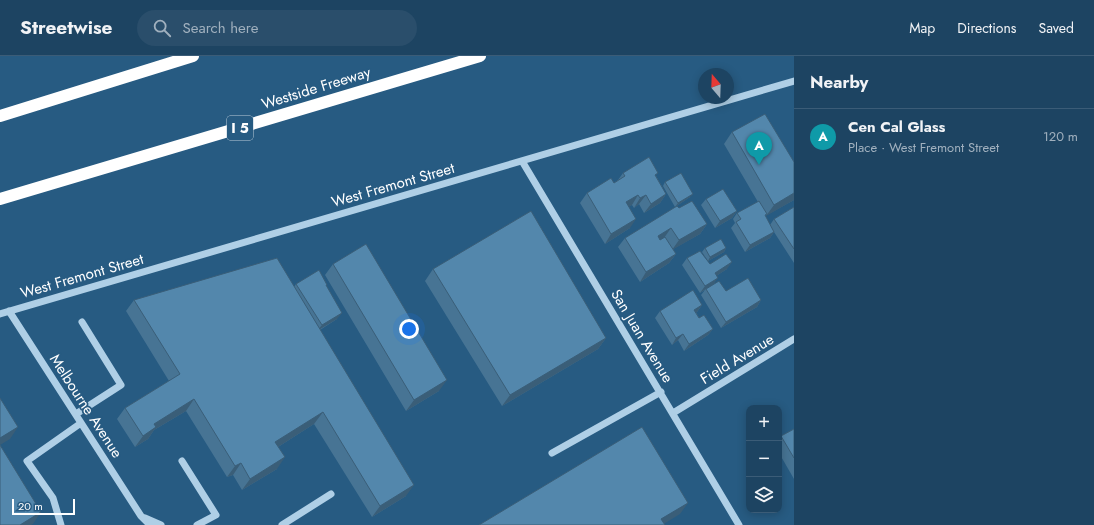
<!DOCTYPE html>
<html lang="en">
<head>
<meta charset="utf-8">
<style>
  :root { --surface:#1d4462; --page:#2a4e6b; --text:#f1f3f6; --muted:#a0b0be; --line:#3b5c77; --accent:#8bbbb9 }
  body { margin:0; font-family:Jost,sans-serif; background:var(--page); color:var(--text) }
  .controls { position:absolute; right:12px; bottom:12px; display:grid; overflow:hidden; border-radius:8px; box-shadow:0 2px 10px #0003 }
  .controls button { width:36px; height:36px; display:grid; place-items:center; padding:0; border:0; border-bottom:1px solid var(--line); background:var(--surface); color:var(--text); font:20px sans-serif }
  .compass { position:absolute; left:698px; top:12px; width:36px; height:36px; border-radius:50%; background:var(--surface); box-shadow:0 2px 10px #0003; rotate:341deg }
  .scale { position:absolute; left:12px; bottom:10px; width:63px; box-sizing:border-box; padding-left:4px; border:2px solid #fff; border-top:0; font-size:11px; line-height:14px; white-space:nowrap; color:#fff; -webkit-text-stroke:3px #275b82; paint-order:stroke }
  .you { position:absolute; left:409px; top:273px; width:14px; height:14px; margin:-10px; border:3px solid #fff; border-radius:50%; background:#1a73e8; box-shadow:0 0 0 6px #1a73e833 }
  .badge { display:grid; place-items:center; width:26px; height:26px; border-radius:50%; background:var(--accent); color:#fff; font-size:13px; font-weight:700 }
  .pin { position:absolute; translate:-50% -33px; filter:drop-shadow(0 1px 2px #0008) }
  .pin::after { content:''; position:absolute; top:21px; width:14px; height:12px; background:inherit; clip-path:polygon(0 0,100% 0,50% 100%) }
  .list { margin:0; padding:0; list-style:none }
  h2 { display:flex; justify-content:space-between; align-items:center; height:52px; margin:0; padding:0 16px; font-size:17px }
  h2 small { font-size:13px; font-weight:400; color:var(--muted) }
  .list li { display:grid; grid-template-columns:26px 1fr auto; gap:12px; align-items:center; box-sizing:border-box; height:56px; padding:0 16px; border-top:1px solid var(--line) }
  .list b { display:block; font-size:15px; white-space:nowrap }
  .list p { margin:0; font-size:13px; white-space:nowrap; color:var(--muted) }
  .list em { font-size:13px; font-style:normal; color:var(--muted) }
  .icon { flex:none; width:22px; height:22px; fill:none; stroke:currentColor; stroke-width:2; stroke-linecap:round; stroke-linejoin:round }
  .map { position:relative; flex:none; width:794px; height:469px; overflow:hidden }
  header { display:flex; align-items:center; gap:24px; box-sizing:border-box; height:56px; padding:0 20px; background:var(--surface); border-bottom:1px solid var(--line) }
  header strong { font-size:19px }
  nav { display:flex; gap:22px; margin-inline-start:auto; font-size:14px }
  .search { width:280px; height:36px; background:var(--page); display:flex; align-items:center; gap:10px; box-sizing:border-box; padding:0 14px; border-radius:22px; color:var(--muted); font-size:15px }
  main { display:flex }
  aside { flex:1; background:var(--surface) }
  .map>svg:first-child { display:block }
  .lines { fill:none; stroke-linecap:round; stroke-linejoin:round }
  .minor { stroke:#afcfe6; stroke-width:7 }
  .highway { stroke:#fff; stroke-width:12 }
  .wall { fill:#477494 }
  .shaded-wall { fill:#3a5e78 }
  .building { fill:#5387ac; stroke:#3a5e78 }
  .labels { text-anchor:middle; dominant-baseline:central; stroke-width:3.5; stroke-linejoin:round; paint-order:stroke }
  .shield { fill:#275b82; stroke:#beceda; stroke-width:1 }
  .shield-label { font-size:14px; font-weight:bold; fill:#fff }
  .street-label { font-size:15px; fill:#fff; stroke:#275b82 }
</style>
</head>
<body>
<header>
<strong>Streetwise</strong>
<div class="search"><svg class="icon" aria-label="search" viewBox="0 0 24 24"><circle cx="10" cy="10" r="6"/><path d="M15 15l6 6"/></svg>Search here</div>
<nav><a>Map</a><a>Directions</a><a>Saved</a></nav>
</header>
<main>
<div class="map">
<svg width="794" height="469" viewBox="0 0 794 469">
  <rect width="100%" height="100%" fill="#275b82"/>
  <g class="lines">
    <!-- minor -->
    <path class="minor" d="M522 105 739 469
      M9 255 141 460 150 469
      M0 258 794 25
      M673 357 794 283
      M76 358 121 329 82 266
      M552 397 661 336
      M182 405 216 459 197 469
      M145 462 161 469
      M61 469 53 442 27 405 81 367
      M282 469 331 438"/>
    <!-- highway -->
    <path class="highway" d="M0 60 193 0
      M0 143 480 0"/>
  </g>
  <!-- wall -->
  <path class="wall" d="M732 76 794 106V144L765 160 770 169 774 163 794 151V207L774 176 770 182 745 196 731 172 735 167 733 163 737 157 758 146 724 88Z
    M623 117 656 120 666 138 660 147 644 157 639 148 634 152 632 149 629 150 630 172 605 188 580 147 587 137 614 127 618 124Z
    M665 126 690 141 675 151 663 130Z
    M706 143 737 155 732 162 715 172 701 149Z
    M679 152 707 168 700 178 673 193 676 198 669 207 640 226 618 191 625 182Z
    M705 192H726L724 196 708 205 702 196Z
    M687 202 727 213 716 220 714 228 726 235 761 244 757 251 721 272 701 239 705 234 700 237 682 209Z
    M333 208 439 335 406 355 325 219Z
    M433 213 606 282 598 293 502 350 425 225Z
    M296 228 327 229 326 230 337 263 320 274 406 440 372 461 314 368 278 391 277 413 242 434 233 419 227 421 186 355 154 374 148 383 135 391 117 363 125 352 169 325 126 255 134 244 294 231Z
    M702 249 697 256H696L699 262 713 273 708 279 684 295 678 284 672 289 655 262 660 255Z
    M794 373V423L779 397V384L781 380Z"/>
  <!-- shaded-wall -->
  <path class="shaded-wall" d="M794 137V144L766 160 774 149Z
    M666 138 660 147 644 157 651 148Z
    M693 138 690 141 675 151 678 147Z
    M638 139 632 149 620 156 626 146Z
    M646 139 639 148 634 152 640 142Z
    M737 155 732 162 715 172 720 165Z
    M636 163 630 172 605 188 611 178Z
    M707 168 700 178 672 194 679 184Z
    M671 172 664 182 652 189 658 180Z
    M774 176 770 182 745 196 750 189Z
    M726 192 724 196 708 205 710 201Z
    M676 198 669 207 640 226 646 216Z
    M732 206 727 213 710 224 715 217Z
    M718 222 713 229 706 233 700 237 705 230Z
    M761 244 757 251 721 272 726 266Z
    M702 249 697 256 690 260 694 254Z
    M342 257 337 263 317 275 322 269Z
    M713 273 708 279 684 295 689 288Z
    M683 278 678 284 672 289 676 282Z
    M606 282 598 293 502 350 510 339Z
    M447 324 439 335 406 355 414 344Z
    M194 343 186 355 154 374 148 383 135 391 143 380 154 368Z
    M323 356 314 368 267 398 275 386Z
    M18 371 10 383 0 389V382Z
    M285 401 277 413 242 434 250 423Z
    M241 407 233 419 227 421 235 410Z
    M414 429 406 440 372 461 380 450Z
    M688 447 680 458 662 469 661 463Z
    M41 456 33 468 31 469H20Z"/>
  <!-- building -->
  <path class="building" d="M765 58 794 106V137L774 149 732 76Z
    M649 101 658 117 655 119 666 138 651 148 646 139 640 142 638 139 626 146 636 163 611 178 587 137 611 122 614 127 625 120 623 117Z
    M681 117 693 138 678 147 665 126Z
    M723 133 737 155 720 165 706 143Z
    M692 145 707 168 679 184 671 172 658 180 660 184 665 181 676 198 646 216 625 182 677 150 679 152Z
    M759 145 767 158 765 159 774 176 750 189 736 166 741 163 737 157Z
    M794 151V193L774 163Z
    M531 155 606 282 510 339 433 213Z
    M721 183 726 192 710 201 705 192Z
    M366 188 447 324 414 344 333 208Z
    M700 195 710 208 726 198 732 206 715 217 718 222 705 230 687 202Z
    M277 202 414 429 380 450 323 356 275 386 285 401 250 423 241 407 235 410 194 343 154 368 156 371 143 380 125 352 180 318 134 244Z
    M319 214 327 229H326L342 257 322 269 296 228Z
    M748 222 761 244 726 266 706 233 719 225 726 235Z
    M693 234 702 249 694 254 699 262 704 259 713 273 689 288 683 278 676 282 660 255Z
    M0 342 18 371 0 382Z
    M642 371 688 447 661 463 665 469H479Z
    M794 373V402L781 380Z
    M0 389 41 456 20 469H0Z"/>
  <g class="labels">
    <!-- shield labels -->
    <rect class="shield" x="227" y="60" width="26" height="24" rx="3"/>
    <g class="shield-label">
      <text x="240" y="72">I 5</text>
    </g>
    <!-- street labels -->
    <g class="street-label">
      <text transform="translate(316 32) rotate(-17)">Westside Freeway</text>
      <text transform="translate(393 129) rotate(-16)">West Fremont Street</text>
      <text transform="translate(82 220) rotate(-16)">West Fremont Street</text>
      <text transform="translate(642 280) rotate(59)">San Juan Avenue</text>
      <text transform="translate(737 303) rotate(-31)">Field Avenue</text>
      <text transform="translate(86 350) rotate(57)">Melbourne Avenue</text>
    </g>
  </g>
</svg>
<div class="controls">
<button>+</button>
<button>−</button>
<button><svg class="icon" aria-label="layers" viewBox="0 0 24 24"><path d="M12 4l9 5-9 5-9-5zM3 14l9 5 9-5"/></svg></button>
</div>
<svg class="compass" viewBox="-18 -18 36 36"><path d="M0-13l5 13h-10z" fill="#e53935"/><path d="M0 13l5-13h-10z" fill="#a0b0be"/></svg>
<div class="scale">20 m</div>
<div class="you"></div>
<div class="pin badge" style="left:759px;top:109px;background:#0f9aa8">A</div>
</div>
<aside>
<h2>Nearby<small></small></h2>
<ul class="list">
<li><span class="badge" style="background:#0f9aa8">A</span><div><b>Cen Cal Glass</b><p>Place · West Fremont Street</p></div><em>120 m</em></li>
</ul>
</aside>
</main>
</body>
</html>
